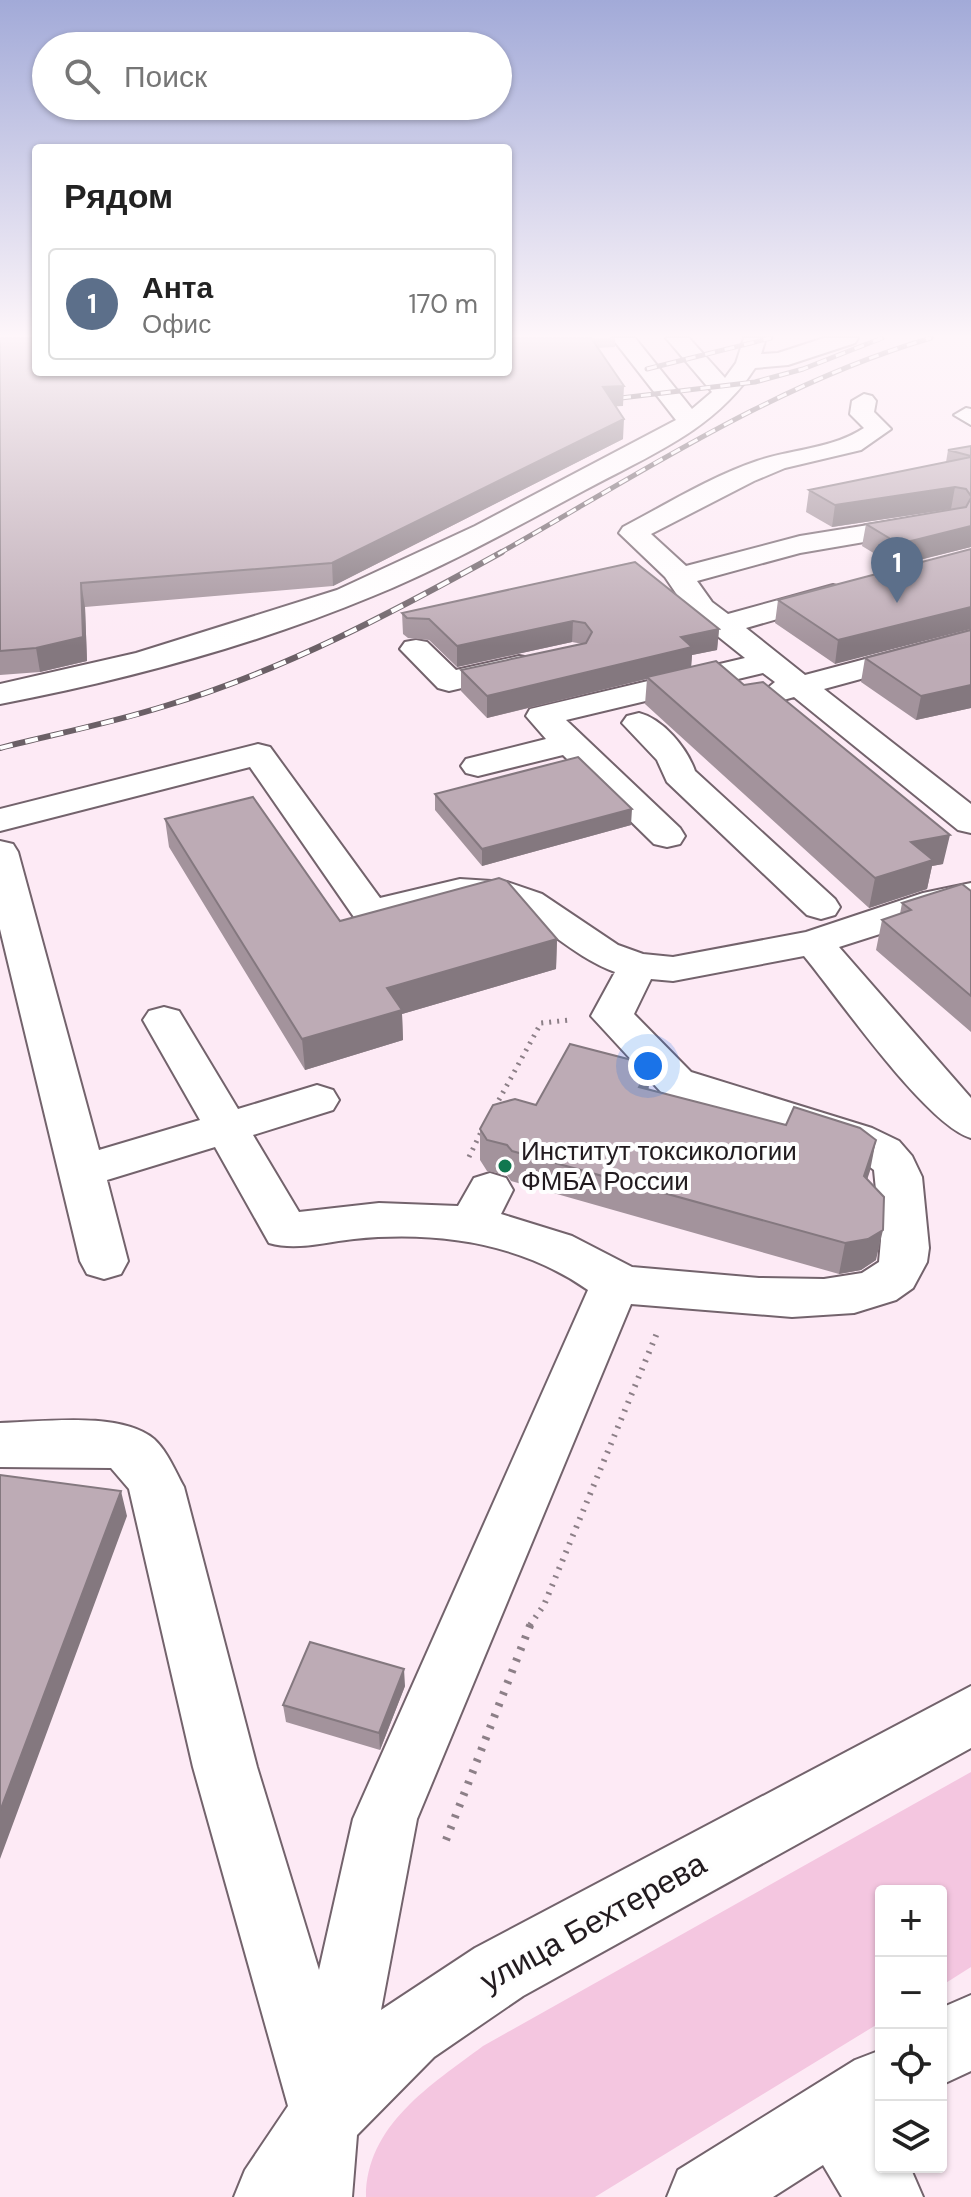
<!DOCTYPE html>
<html lang="ru">
<head>
<meta charset="utf-8">
<style>
  :root { --surface:#fff; --page:#f2f2f2; --text:#222; --muted:#767676; --line:#e0e0e0; --accent:#2563eb }
  body { margin:0; font-family:"DM Sans",sans-serif; background:var(--page); color:var(--text) }
  .controls { position:absolute; right:24px; bottom:24px; display:grid; overflow:hidden; border-radius:8px; box-shadow:0 2px 6px #0004 }
  .controls button { width:72px; height:72px; display:grid; place-items:center; padding:0; border:0; border-bottom:2px solid var(--line); background:var(--surface); color:var(--text); font:40px sans-serif }
  .you { position:absolute; left:648px; top:1066px; width:28px; height:28px; margin:-20px; border:6px solid #fff; border-radius:50%; background:#1a73e8; box-shadow:0 0 0 12px #1a73e833 }
  .badge { display:grid; place-items:center; width:52px; height:52px; border-radius:50%; background:var(--accent); color:#fff; font-size:26px; font-weight:700 }
  .pin { position:absolute; translate:-50% -66px; filter:drop-shadow(0 2px 4px #0008) }
  .pin::after { content:''; position:absolute; top:42px; width:28px; height:24px; background:inherit; clip-path:polygon(0 0,100% 0,50% 100%) }
  .list { margin:0; padding:0; list-style:none }
  h2 { display:flex; justify-content:space-between; align-items:center; height:104px; margin:0; padding:0 32px; font-size:34px }
  h2 small { font-size:26px; font-weight:400; color:var(--muted) }
  .list li { display:grid; grid-template-columns:52px 1fr auto; gap:24px; align-items:center; box-sizing:border-box; height:112px; margin:0 16px 16px; padding:0 16px; border:2px solid var(--line); border-radius:8px }
  .list b { display:block; font-size:30px; white-space:nowrap }
  .list p { margin:0; font-size:26px; white-space:nowrap; color:var(--muted) }
  .list em { font-size:26px; font-style:normal; color:var(--muted) }
  .icon { flex:none; width:44px; height:44px; fill:none; stroke:currentColor; stroke-width:2; stroke-linecap:round; stroke-linejoin:round }
  .map { position:relative; flex:none; width:971px; height:2197px; overflow:hidden }
  .search { position:absolute; background:var(--surface); box-shadow:0 2px 6px #0004; left:32px; top:32px; width:480px; height:88px; display:flex; align-items:center; gap:20px; box-sizing:border-box; padding:0 28px; border-radius:44px; color:var(--muted); font-size:30px }
  .panel { position:absolute; background:var(--surface); box-shadow:0 2px 6px #0004; left:32px; top:144px; width:480px; height:232px; border-radius:8px }
  .map>svg:first-child { display:block }
  .green { fill:#f4c6e0 }
  .lines { fill:none; stroke-linecap:round; stroke-linejoin:round }
  .minor-casing { stroke:#73636c; stroke-width:4 }
  .path-far2 { stroke:#8c7f87; stroke-width:5; stroke-dasharray:2 6; stroke-linecap:butt }
  .path-far1 { stroke:#8c7f87; stroke-width:6; stroke-dasharray:2 7; stroke-linecap:butt }
  .path { stroke:#8c7f87; stroke-width:8; stroke-dasharray:3 9; stroke-linecap:butt }
  .minor { fill:#fff; fill-rule:evenodd }
  .rail-far1-casing { stroke:#6b6066; stroke-width:5 }
  .rail-casing { stroke:#6b6066; stroke-width:6 }
  .rail-far1 { stroke:#fefefe; stroke-width:3; stroke-dasharray:10; stroke-linecap:butt }
  .rail { stroke:#fefefe; stroke-width:4; stroke-dasharray:13; stroke-linecap:butt }
  .wall { fill:#a3939c }
  .shaded-wall { fill:#84787f }
  .building { fill:#bdabb5; stroke:#84787f; stroke-width:2 }
  .poi-dot { fill:#10774f; stroke:#fefefe; stroke-width:3 }
  .labels { text-anchor:middle; dominant-baseline:central; stroke-width:8; stroke-linejoin:round; paint-order:stroke }
  .poi-label { font-size:26px; fill:#221b1f; stroke:#fefefe; text-anchor:start }
  .near-street-label { font-size:32px; fill:#221b1f; stroke:#fefefe }
</style>
</head>
<body>
<div class="map">
<svg width="971" height="2197" viewBox="0 0 971 2197">
  <rect width="100%" height="100%" fill="#fdeaf5"/>
  <!-- green -->
  <path class="green" d="M971 1772V1967L941 1986V1891H881V2022L595 2197H366C366 2125 431 2085 483 2046Z"/>
  <g class="lines">
    <!-- minor casing -->
    <g class="minor-casing">
      <path id="minor" d="M612 338H635L692 409 712 392 666 338H689L725 378 736 363 744 338H766L761 354 778 353 824 338H858L855 343 788 365 755 368C715 430 648 456 585 490 516 527 446 566 373 596 255 645 126 680 0 704V684L136 653 337 590 475 526 676 420Z
        M864 394 872 396 876 401 874 412 891 429 861 450 785 468 754 481 651 534 686 566 800 536 924 516 934 518 938 524 934 530 800 553 697 581 712 602 728 614 833 585 843 588 848 594 843 600 746 628 805 675 971 631V649L824 689 971 804V833L958 830 794 697 780 701 769 698 764 691 775 682 763 673 566 720 680 828 685 836 680 844 667 847 654 844 563 755 478 776 466 773 461 766 466 759 546 739 526 716 530 709 745 658 690 614 665 577 619 533 623 527C667 504 710 477 757 461 792 449 832 449 864 428L850 414 852 401Z
        M966 408 971 409V425L954 415Z
        M416 640 427 642 456 670 519 656 530 658 535 665 530 672 449 691 438 688 400 649 405 642Z
        M639 713C663 719 687 748 695 771L835 899 840 907 835 915 821 919 807 915 667 782 657 760 622 723 627 716Z
        M258 744 270 747 380 898 460 879 507 882 542 894 618 945 643 954 673 957 806 932 923 893 971 883V905L839 947 971 1098V1138C926 1125 838 997 804 956L673 981 651 979 634 1014 691 1072 872 1128 899 1141 912 1156 922 1177 929 1248 927 1262 913 1288 896 1300 854 1313 792 1317 631 1304 417 1819 381 2010 475 1948 971 1686V1748L523 1996 434 2057 357 2135 352 2197H234L245 2170 288 2106 193 1767 129 1489 111 1468 0 1467V1423C42 1422 120 1411 154 1439 168 1452 175 1471 184 1487L257 1767 319 1970 353 1819 588 1290C519 1242 436 1231 354 1239 325 1242 296 1251 269 1243L215 1147 107 1180 128 1261 121 1274 104 1279 87 1274 80 1261 0 929V841L13 844 18 852 99 1150 200 1120 143 1020 149 1011 164 1007 179 1011 238 1109 317 1085 333 1090 339 1100 333 1110 253 1135 299 1212 379 1203 458 1206 474 1178 490 1173 506 1178 513 1190 501 1214 572 1236 632 1267 759 1278 824 1279 862 1273 879 1262 881 1240 874 1170 855 1156 661 1092 591 1016 615 972C577 958 550 930 515 910 473 887 413 913 370 924L356 920 250 767 0 831V809Z
        M971 1995V2071L941 2085V2008Z
        M881 2050V2167H910L923 2197H842L823 2165 773 2197H667L678 2170 855 2060Z"/>
    </g>
    <!-- path-far2 -->
    <path class="path-far2" d="M495 1107 541 1023 570 1020
      M469 1157 482 1130"/>
    <!-- path-far1 -->
    <path class="path-far1" d="M530 1625 544 1605 657 1333 654 1330"/>
    <!-- path -->
    <path class="path" d="M446 1840 531 1623"/>
    <!-- minor -->
    <use href="#minor" class="minor"/>
    <!-- rail-far1 casing -->
    <g class="rail-far1-casing">
      <path id="rail-far1" d="M647 369 771 338
        M621 398 755 382 803 369 882 338
        M498 554C638 475 776 383 931 338"/>
    </g>
    <!-- rail casing -->
    <g class="rail-casing">
      <path id="rail" d="M0 748C55 734 111 723 165 706 283 671 395 611 502 552"/>
    </g>
    <!-- rail-far1 -->
    <use href="#rail-far1" class="rail-far1"/>
    <!-- rail -->
    <use href="#rail" class="rail"/>
  </g>
  <!-- wall -->
  <path class="wall" d="M0 338H615V347L598 348 623 406H616L623 439 333 586 85 607 87 661 40 672 0 675Z
    M971 446V547L895 566 862 546 866 524 952 509 832 527 806 512 809 490 946 462 948 450Z
    M971 549 835 664 775 623 778 600Z
    M402 613 719 629 717 650 692 655 691 667 943 864 932 866 927 889 869 908 645 704 647 679 487 718 461 691V670L583 644 572 642 457 667 429 640 408 638 403 634Z
    M971 630V708L916 720 861 682 865 658Z
    M435 794 631 825 482 866 435 810Z
    M165 819 340 921 557 939 556 969 402 1014 403 1040 305 1070 169 847Z
    M971 891V1032L876 950 882 920 900 914 902 903Z
    M648 1090 786 1125 876 1140 867 1179 876 1260 861 1270 839 1274 511 1181 507 1175 487 1171 480 1160V1129L536 1105Z
    M405 1686 380 1750 286 1722 283 1705Z"/>
  <!-- shaded-wall -->
  <path class="shaded-wall" d="M624 386 623 406 602 407 603 387Z
    M624 419 623 439 333 586 332 563Z
    M955 487 951 509 832 527 835 505Z
    M971 526V547L895 566 899 544Z
    M81 583 85 607 87 661 40 672 36 648Z
    M971 607V629L835 664 838 640Z
    M573 621 572 642 457 667V646Z
    M719 629 717 650 692 655 691 668 487 718V696L681 637Z
    M971 685V708L916 720 921 696Z
    M632 809 631 825 482 866V849Z
    M950 835 943 864 932 866 927 889 869 908 875 878 911 842Z
    M557 939 556 969 402 1014 403 1040 305 1070 302 1039 387 988Z
    M651 1065 648 1095 639 1087Z
    M876 1140 870 1171 858 1207 864 1176Z
    M883 1230 876 1260 861 1270 839 1274 845 1243Z
    M121 1491 127 1516 0 1859V1811Z
    M404 1669 405 1686 380 1750 379 1733Z"/>
  <!-- building -->
  <path class="building" d="M0 338H36V372H508V338H591L624 386 603 387 624 419 332 563 81 583 83 637 36 648 0 651Z
    M971 446V456L948 450Z
    M971 457V496L966 489 955 487 835 505 809 490Z
    M971 498V526L899 544 866 524 966 507Z
    M971 549V607L838 640 778 600Z
    M635 562 719 629 681 637 692 647 487 696 461 670 586 643 592 632 585 623 573 621 457 646 429 619 407 618 402 613Z
    M971 630V685L921 696 865 658Z
    M716 661 744 685 763 682 950 835 911 842 933 860 875 878 647 677Z
    M578 757 632 809 482 849 435 794Z
    M253 797 340 921 499 878 507 881 557 939 387 988 402 1010 302 1039 165 819Z
    M962 884 971 891V996L882 920 911 910 902 903Z
    M570 1044 651 1065 639 1087 786 1125 794 1107 860 1128 876 1140 864 1176 884 1197 883 1230 868 1239 845 1243 512 1151 507 1145 487 1140 480 1129 493 1105 515 1099 536 1105Z
    M0 1475 121 1491 0 1811Z
    M310 1642 404 1669 379 1733 283 1705Z"/>
  <!-- sky -->
  <linearGradient id="sky" x2="0" y2="1"><stop stop-color="#a2aad8"/><stop offset="0.52" stop-color="#fef6fa"/><stop offset="1" stop-color="#fef6fa" stop-opacity="0"/></linearGradient>
  <rect width="971" height="646" fill="url(#sky)"/>
  <!-- markers -->
  <circle class="poi-dot" cx="505" cy="1166" r="8"/>
  <g class="labels">
    <!-- poi labels -->
    <g class="poi-label">
      <text x="521" y="1151">Институт токсикологии<tspan x="521" dy="30">ФМБА России</tspan></text>
    </g>
    <!-- near-street labels -->
    <g class="near-street-label">
      <text transform="translate(593 1922) rotate(-29)">улица Бехтерева</text>
    </g>
  </g>
</svg>
<div class="controls">
<button>+</button>
<button>−</button>
<button><svg class="icon" aria-label="locate" viewBox="0 0 24 24"><circle cx="12" cy="12" r="6"/><path d="M12 2v4M12 18v4M2 12h4M18 12h4"/></svg></button>
<button><svg class="icon" aria-label="layers" viewBox="0 0 24 24"><path d="M12 4l9 5-9 5-9-5zM3 14l9 5 9-5"/></svg></button>
</div>
<div class="you"></div>
<div class="pin badge" style="left:897px;top:603px;background:#5c6f8a">1</div>
<div class="search"><svg class="icon" aria-label="search" viewBox="0 0 24 24"><circle cx="10" cy="10" r="6"/><path d="M15 15l6 6"/></svg>Поиск</div>
<section class="panel">
<h2>Рядом<small></small></h2>
<ul class="list">
<li><span class="badge" style="background:#5c6f8a">1</span><div><b>Анта</b><p>Офис</p></div><em>170 m</em></li>
</ul>
</section>
</div>
</body>
</html>
